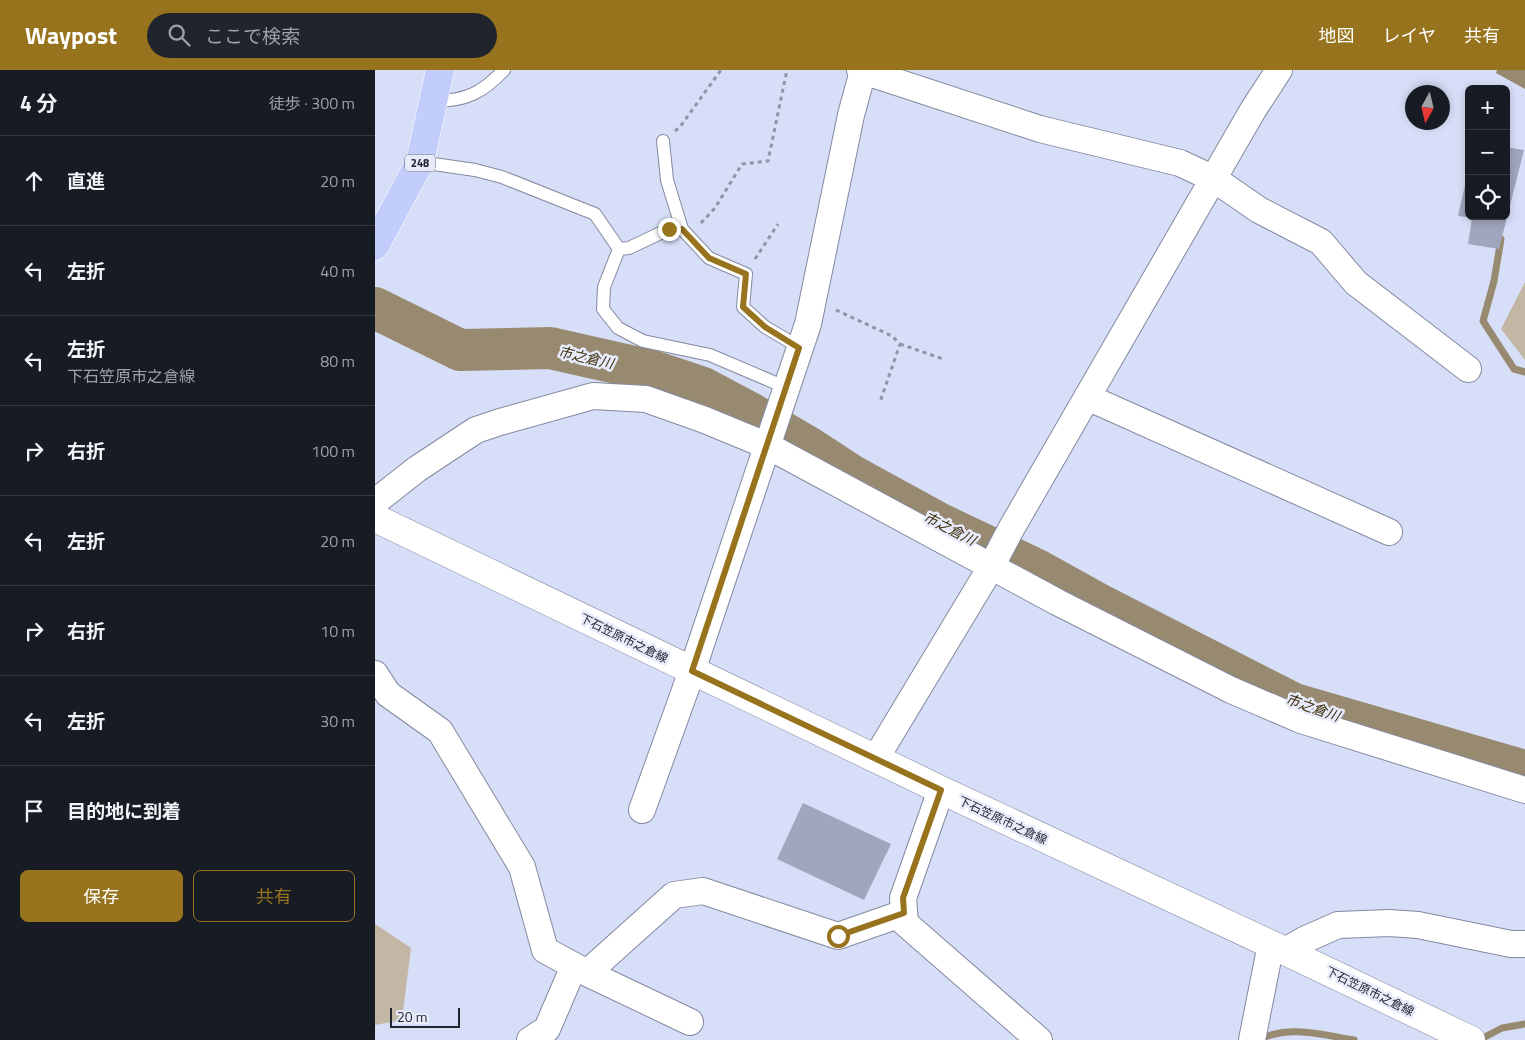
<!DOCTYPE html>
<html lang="ja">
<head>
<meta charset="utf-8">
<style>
  :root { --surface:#171b24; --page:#20242c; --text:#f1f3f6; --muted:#9ea1a6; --line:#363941; --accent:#98731d }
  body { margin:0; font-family:"Titillium Web","Noto Sans JP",sans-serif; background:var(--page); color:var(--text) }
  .controls { position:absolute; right:15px; top:15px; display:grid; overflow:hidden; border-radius:8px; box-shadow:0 2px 8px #0003 }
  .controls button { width:45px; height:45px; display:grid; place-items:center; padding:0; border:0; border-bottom:1px solid var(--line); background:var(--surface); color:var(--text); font:25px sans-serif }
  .compass { position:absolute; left:1030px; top:15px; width:45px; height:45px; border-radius:50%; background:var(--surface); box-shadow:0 2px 8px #0003; rotate:188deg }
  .scale { position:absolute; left:15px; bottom:12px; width:70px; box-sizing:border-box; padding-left:5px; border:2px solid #22252e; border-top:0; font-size:14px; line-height:18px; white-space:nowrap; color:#22252e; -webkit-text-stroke:4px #e7ebfb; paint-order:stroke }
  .stop { position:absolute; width:15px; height:15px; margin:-11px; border:4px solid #98731d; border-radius:50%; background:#fff }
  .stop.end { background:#98731d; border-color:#fff; box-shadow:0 1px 5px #0008 }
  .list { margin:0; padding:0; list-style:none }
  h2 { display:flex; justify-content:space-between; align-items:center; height:65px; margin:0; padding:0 20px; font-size:21px }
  h2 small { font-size:16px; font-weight:400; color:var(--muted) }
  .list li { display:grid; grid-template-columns:32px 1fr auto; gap:15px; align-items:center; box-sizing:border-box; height:90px; padding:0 20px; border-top:1px solid var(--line) }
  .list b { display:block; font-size:19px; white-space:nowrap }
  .list p { margin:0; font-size:16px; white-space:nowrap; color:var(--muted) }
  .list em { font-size:16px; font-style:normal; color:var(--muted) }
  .actions { display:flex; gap:10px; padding:15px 20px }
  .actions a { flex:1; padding:11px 0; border:1px solid var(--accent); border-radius:8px; text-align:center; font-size:18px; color:var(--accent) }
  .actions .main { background:var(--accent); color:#fff }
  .icon { flex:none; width:28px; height:28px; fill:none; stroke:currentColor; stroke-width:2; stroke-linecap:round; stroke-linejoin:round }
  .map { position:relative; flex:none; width:1150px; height:970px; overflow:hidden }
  header { display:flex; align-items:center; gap:30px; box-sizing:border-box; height:70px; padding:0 25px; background:var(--accent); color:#fff }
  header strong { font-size:24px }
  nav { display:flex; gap:28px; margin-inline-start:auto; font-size:18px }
  .search { width:350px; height:45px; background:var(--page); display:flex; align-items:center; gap:12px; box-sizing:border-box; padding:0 18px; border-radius:28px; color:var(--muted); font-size:19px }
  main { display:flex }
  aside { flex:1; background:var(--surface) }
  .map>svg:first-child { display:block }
  .green { fill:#c1b7a4 }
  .water { fill:#988a70 }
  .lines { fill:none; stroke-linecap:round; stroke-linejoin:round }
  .stream { stroke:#988a70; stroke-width:7 }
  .river { stroke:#988a70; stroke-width:42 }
  .building { fill:#a0a6be }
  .lane-casing { stroke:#8489a0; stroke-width:14 }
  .street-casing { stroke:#8489a0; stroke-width:28 }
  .secondary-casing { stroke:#8489a0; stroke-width:29 }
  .highway-casing { stroke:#fff; stroke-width:29 }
  .path { stroke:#8f94a7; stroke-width:3; stroke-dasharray:4 4; stroke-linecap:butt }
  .lane { stroke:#fff; stroke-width:12 }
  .street { stroke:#fff; stroke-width:26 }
  .secondary { stroke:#fff; stroke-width:28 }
  .highway { stroke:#c2cdfc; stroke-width:28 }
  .route { stroke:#98731d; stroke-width:6 }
  .labels { text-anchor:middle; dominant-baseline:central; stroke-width:5; stroke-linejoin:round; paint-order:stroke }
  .shield { fill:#e7ebfb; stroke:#5d606c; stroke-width:1 }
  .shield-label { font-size:11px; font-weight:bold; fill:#22252e }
  .street-label { font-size:12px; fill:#22252e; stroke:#e7ebfb }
  .water-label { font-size:14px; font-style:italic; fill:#3d2d07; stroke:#e7ebfb }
</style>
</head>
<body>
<header>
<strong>Waypost</strong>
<div class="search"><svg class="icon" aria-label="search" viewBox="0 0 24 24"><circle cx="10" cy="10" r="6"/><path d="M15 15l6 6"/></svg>ここで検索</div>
<nav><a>地図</a><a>レイヤ</a><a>共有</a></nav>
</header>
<main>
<aside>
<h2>4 分<small>徒歩 · 300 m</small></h2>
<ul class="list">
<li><svg class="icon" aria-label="ahead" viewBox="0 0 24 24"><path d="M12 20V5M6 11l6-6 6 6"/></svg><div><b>直進</b></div><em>20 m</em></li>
<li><svg class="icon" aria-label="left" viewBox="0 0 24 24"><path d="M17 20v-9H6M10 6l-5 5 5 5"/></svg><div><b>左折</b></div><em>40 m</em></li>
<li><svg class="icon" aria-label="left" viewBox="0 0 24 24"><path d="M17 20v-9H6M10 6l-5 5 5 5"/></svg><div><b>左折</b><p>下石笠原市之倉線</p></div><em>80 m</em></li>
<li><svg class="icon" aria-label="right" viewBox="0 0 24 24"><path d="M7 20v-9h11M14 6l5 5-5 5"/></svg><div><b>右折</b></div><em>100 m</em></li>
<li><svg class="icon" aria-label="left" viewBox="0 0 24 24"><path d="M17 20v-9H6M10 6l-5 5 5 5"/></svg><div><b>左折</b></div><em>20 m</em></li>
<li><svg class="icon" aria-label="right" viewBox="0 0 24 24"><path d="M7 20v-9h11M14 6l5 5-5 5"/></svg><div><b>右折</b></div><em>10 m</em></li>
<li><svg class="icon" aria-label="left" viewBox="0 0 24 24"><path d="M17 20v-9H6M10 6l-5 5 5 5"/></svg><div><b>左折</b></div><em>30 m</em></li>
<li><svg class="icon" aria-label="arrive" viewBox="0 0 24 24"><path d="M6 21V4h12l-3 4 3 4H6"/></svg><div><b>目的地に到着</b></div></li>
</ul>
<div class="actions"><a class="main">保存</a><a>共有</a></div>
</aside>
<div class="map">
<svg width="1150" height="970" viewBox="0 0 1150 970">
  <rect width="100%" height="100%" fill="#d7def7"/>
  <!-- green -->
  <path class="green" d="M1150 212V290L1126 259Z
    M0 854 36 878 27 950 0 955Z"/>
  <!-- water -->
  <path class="water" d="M1122 0H1150V19L1121 3Z"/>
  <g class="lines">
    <!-- stream -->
    <path class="stream" d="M1126 169 1119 211 1108 251 1139 299 1150 302
      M884 970C913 954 948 965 979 970
      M1104 970 1127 958 1150 954"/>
    <!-- river -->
    <path class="river" d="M0 238 85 280 175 278 277 301 328 318 375 343 433 377 479 407 563 453 664 501 727 536 919 634 1150 701"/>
  </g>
  <!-- building -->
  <path class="building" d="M1131 77 1149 80 1124 179 1093 174 1097 148 1083 146 1093 102 1094 146H1131Z
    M428 733 516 774 489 830 402 789Z"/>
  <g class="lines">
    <!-- lane casing -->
    <g class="lane-casing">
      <path id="lane" d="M59 31C91 31 107 23 129 0
        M288 71 292 110 307 159
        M45 92 100 100 127 107 220 144 244 179 229 217 228 239 243 258 268 271 335 285 410 317
        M244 179 254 178 294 159H307L334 188 371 204 368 237 390 257 424 277"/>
    </g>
    <!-- street casing -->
    <g class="street-casing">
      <path id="street" d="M485 0 665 59 805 93 839 109 884 140 946 172 981 213 1093 299
        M712 327 1014 462
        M0 432 42 399 101 360 125 352 218 326 271 329 330 350 393 376 682 532 856 620 926 650 1150 720
        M0 604 13 624 65 661 147 797 170 880 212 903 299 825 328 821 463 866 529 843
        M501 688 616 497 636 459 878 40 904 0
        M566 720 528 828 530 853 664 970
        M267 740 317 601 433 254 476 45 488 1
        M910 881 929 870 963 855 1014 853 1043 855 1136 874H1150
        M212 903 315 952
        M155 970 172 959 199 896
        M877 970 896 874"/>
    </g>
    <!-- secondary casing -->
    <g class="secondary-casing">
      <path id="secondary" d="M0 448 566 720 910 881 1096 970"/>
    </g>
    <!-- highway casing -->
    <g class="highway-casing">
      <path id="highway" d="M0 176 45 92 65 0"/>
    </g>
    <!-- path -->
    <path class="path" d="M300 61 305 57 346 0
      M326 153 340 138 367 94 393 91 412 0
      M380 189 403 154
      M461 240 517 266 525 274 505 332
      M525 274 568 289"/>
    <!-- lane -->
    <use href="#lane" class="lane"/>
    <!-- street -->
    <use href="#street" class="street"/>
    <!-- secondary -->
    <use href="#secondary" class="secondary"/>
    <!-- highway -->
    <use href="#highway" class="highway"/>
  </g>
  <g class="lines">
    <!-- route -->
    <path class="route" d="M294 159H307L334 188 371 204 368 237 390 257 424 278 317 601 566 720 528 828 529 843 463 866"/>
  </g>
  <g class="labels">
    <!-- shield labels -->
    <rect class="shield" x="30" y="84.5" width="30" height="17" rx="4"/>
    <g class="shield-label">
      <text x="45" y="93">248</text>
    </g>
    <!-- street labels -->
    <g class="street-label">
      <text transform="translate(249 568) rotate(26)">下石笠原市之倉線</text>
      <text transform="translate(628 750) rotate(25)">下石笠原市之倉線</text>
      <text transform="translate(995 921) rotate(26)">下石笠原市之倉線</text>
    </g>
    <!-- water labels -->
    <g class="water-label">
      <text transform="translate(211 287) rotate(13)">市之倉川</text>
      <text transform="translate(575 458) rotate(27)">市之倉川</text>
      <text transform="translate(938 637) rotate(19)">市之倉川</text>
    </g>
  </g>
</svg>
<div class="controls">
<button>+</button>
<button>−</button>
<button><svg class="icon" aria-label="locate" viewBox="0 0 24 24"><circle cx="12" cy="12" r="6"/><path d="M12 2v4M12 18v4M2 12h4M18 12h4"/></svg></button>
</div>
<svg class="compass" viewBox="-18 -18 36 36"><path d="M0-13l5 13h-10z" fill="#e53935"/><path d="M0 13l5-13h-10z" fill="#9ea1a6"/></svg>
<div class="scale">20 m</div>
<div class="stop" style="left:463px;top:866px"></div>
<div class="stop end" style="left:294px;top:159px"></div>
</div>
</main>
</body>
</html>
